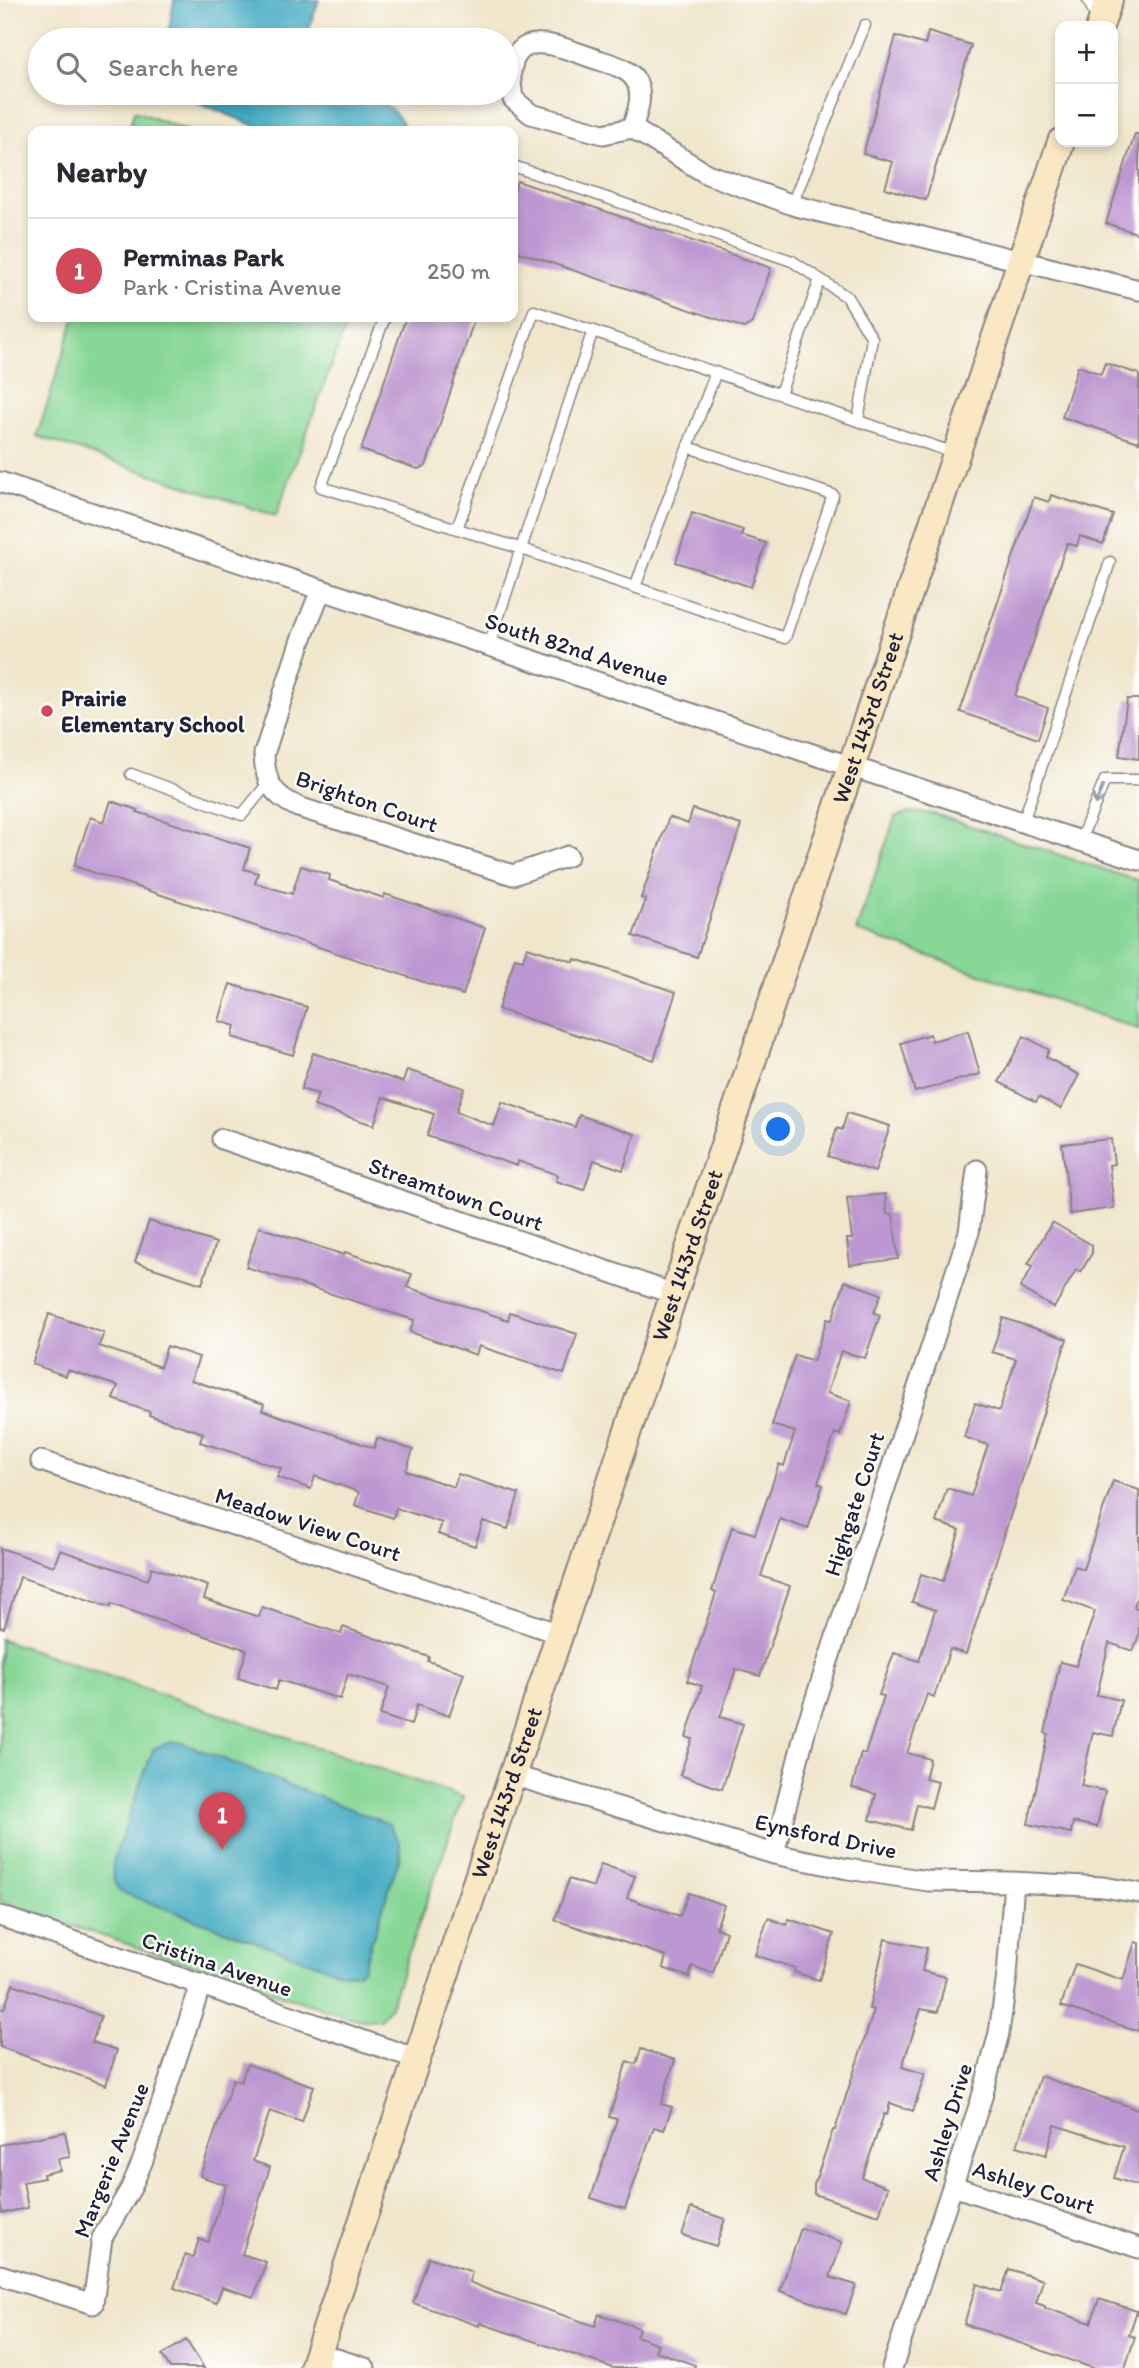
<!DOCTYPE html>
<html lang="en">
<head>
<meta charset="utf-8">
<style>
  :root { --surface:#fff; --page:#f2f2f3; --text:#2b2b33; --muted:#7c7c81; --line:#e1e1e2; --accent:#d1495b }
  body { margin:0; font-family:Itim,sans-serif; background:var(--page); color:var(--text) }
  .controls { position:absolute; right:21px; top:21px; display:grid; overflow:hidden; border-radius:14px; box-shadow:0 4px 10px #0003 }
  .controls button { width:63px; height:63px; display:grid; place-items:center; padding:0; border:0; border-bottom:2px solid var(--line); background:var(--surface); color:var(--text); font:35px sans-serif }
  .you { position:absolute; left:779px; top:1130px; width:24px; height:24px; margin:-18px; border:5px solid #fff; border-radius:50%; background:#1a73e8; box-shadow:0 0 0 10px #1a73e833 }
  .badge { display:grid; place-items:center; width:46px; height:46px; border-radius:50%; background:var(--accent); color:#fff; font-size:23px; font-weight:700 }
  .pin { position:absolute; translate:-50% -58px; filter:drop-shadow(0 2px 4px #0008) }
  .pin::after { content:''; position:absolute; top:37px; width:24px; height:21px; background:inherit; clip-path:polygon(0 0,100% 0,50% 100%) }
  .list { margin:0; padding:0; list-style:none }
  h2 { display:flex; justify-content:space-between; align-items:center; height:91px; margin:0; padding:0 28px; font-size:30px }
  h2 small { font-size:23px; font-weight:400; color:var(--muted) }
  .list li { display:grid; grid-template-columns:46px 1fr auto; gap:21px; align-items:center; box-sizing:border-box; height:105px; padding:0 28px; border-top:2px solid var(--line) }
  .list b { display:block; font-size:26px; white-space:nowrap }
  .list p { margin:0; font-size:23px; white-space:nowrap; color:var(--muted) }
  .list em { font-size:23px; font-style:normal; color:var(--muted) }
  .icon { flex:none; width:38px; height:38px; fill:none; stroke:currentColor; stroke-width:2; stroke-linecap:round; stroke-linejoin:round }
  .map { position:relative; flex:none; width:1139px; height:2368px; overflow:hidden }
  .search { position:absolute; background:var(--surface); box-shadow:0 4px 10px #0003; left:28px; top:28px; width:490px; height:77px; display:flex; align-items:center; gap:18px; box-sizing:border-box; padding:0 24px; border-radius:38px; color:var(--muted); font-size:26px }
  .panel { position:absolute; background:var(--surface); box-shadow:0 4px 10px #0003; left:28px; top:126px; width:490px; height:196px; border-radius:14px }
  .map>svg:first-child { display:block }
  .green { fill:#87d797; stroke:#547c69; stroke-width:2 }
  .water { fill:#42aac2; stroke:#32667e; stroke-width:2 }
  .building { fill:#bd97d1 }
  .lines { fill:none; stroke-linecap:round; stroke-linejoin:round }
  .lane-casing { stroke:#898484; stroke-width:13 }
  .street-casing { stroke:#898484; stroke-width:23 }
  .secondary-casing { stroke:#898484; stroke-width:30 }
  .lane { stroke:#fff; stroke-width:10 }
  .street { stroke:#fff; stroke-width:19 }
  .secondary { stroke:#fae7c3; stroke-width:26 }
  .oneway { stroke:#9c9ca7 }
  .poi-dot { fill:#d1495b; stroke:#fdfcf7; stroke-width:2.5 }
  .labels { text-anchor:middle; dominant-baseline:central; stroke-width:5; stroke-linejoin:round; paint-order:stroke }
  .street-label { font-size:23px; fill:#22223b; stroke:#fdfcf7 }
  .poi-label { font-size:23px; font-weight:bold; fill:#22223b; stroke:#fdfcf7; text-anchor:start }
</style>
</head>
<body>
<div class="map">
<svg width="1139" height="2368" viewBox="0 0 1139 2368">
  <rect width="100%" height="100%" fill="#fdfcf7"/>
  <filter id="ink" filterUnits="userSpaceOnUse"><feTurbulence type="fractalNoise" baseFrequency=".0143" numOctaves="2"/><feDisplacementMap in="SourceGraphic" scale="14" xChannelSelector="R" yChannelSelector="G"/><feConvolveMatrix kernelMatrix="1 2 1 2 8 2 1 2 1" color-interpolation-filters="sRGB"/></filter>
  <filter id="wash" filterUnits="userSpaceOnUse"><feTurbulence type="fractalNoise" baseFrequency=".00686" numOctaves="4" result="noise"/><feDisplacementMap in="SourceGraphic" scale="28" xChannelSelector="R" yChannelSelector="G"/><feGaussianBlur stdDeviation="1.57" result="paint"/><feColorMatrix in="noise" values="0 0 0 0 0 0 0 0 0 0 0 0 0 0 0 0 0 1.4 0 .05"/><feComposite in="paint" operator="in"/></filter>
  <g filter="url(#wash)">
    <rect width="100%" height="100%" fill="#f0e6cc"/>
    <!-- green -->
    <path class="green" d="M134 111 189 131H129Z
      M75 317H349L276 516 37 436Z
      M909 812 934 814 1139 881V1029L856 931 895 817Z
      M0 1639 463 1797 390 2006 380 2019 364 2020 348 2017 0 1902Z"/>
    <!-- water -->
    <path class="water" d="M174 0H319L305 40H167Z
      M180 93H347L378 100 392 110 402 121 404 131H267L183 96Z
      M171 1742H180L389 1824 400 1843V1856L363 1968 358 1973H341L120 1892C112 1880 111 1872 114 1858L150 1757 154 1748Z"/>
    <g id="blocks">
      <!-- building -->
      <path class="building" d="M928 32 971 45 926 200 885 188 893 162 863 154 896 36 925 45Z
        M1135 134H1139V234L1106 223Z
        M517 181 771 268 752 323 744 328 513 250V194Z
        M406 317H475L426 466 418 469 361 450Z
        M1105 363 1139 374V442L1062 417 1078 366 1101 374Z
        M1051 495 1113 515 1103 544 1080 536 1077 546 1067 543 1015 696 1048 708 1038 739 960 712 1034 497 1049 502Z
        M692 513 743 530 741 535 766 543 751 587 676 562Z
        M1127 699H1139V759L1119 756Z
        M111 801 138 810 137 812 250 848 244 869 258 873 255 883 292 894 301 866 330 875 329 880 384 898 385 894 485 928 463 995 74 866 90 817 104 822Z
        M693 809 741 825 697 957 633 936 646 899 641 898 669 817 688 824Z
        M527 947 574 962 575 959 676 992 654 1060 498 1009 515 958 523 960Z
        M230 984 307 1007 293 1055 232 1037 235 1026 219 1021Z
        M968 1031 980 1074 915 1092 901 1043 930 1034 932 1041Z
        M1024 1036 1049 1050 1046 1057 1079 1075 1061 1109 1039 1097 1036 1102 999 1082Z
        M313 1053 403 1082 407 1070 464 1088 456 1112 494 1126 502 1102 575 1127 579 1115 635 1134 623 1170 594 1160 584 1190 556 1181 558 1175 518 1161 517 1166 427 1136 434 1114 383 1097 374 1125 314 1106 318 1094 301 1089Z
        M847 1113 890 1126 875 1172 828 1156 837 1128 842 1130Z
        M1111 1139 1114 1164 1109 1165 1114 1208 1070 1214 1062 1144Z
        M885 1194 887 1214H893L898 1259 850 1265 847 1239H852L847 1198Z
        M149 1221 216 1243 202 1284 135 1262Z
        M1052 1222 1092 1245V1253L1081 1272 1076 1270 1054 1308 1020 1288 1033 1266 1028 1264Z
        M259 1227 344 1255 345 1252 412 1274 407 1287 508 1320 510 1312 577 1334 564 1374 479 1346 476 1355 410 1332 414 1320 246 1267Z
        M845 1281 881 1294 874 1313 880 1315 865 1358 841 1351 827 1393 851 1401 840 1435 835 1433 818 1483 823 1485 808 1529 780 1519 761 1576 790 1586 760 1676 736 1669 720 1717 743 1724 722 1789 680 1775 692 1739 686 1737 702 1686 687 1681 716 1593 712 1591 732 1527 755 1534 779 1464 784 1466 795 1432 772 1425 795 1355 813 1361 827 1319 832 1320Z
        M49 1314 104 1333 99 1346 160 1367 167 1346 199 1357 191 1380 264 1404 262 1410 374 1448 377 1438 413 1450 406 1471 454 1487 458 1474 519 1494 508 1529 483 1521 475 1546 438 1534 442 1523 396 1508 393 1518 355 1505 359 1492 315 1476 311 1489 277 1477 281 1468 200 1442 203 1433 149 1415 150 1412 113 1399 118 1386 68 1370 66 1376 32 1364Z
        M1003 1318 1067 1339 966 1654 950 1649 934 1697 927 1694 907 1753 930 1759 925 1779 938 1782 931 1808 917 1804 911 1830 870 1820 876 1794 852 1788 861 1753 865 1754 884 1696 879 1695 894 1653 919 1661 935 1610 912 1602 921 1574 943 1581 960 1530 936 1522 947 1488 971 1496 988 1445 964 1437 975 1403 999 1411 1016 1359 992 1352Z
        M1113 1481 1139 1490V1591L1134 1607 1139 1609V1635L1133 1651 1109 1643 1097 1695 1121 1700 1113 1736 1093 1732 1081 1786 1105 1791 1097 1827 1073 1822 1071 1833 1028 1824 1048 1734 1045 1733 1060 1662 1076 1666 1095 1611 1063 1600 1075 1566 1083 1569Z
        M0 1548 54 1566 60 1550 148 1580 152 1567 208 1586 204 1599 259 1617 262 1607 341 1634 343 1627 429 1657 428 1661 464 1673 449 1716 417 1705 411 1725 380 1715 389 1687 348 1674 340 1699 279 1680 276 1690 238 1678 247 1650 111 1604 110 1607 20 1577 4 1628 0 1627Z
        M601 1864 635 1876 627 1898 680 1916 689 1893 724 1905 716 1928 726 1932 713 1973 692 1966 689 1977 663 1968 666 1956 555 1920 569 1879 593 1887Z
        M768 1918 787 1925 789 1919 834 1934 819 1980 794 1972 795 1968 755 1955Z
        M885 1939 927 1948 922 1971 946 1977 938 2012 921 2009 902 2067 925 2074 913 2111 890 2103 887 2115 884 2114 862 2178 888 2187 879 2215 814 2194V2185L833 2130H835L874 2010 869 2009Z
        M1135 1942 1139 1943V2031L1061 2006 1075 1964 1123 1980Z
        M13 1984 101 2016 92 2042 117 2050 106 2085 0 2047V2008L4 2009Z
        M641 2049 675 2060 661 2104 672 2107 664 2130 654 2127 625 2209 591 2198 617 2119 609 2117 627 2061 636 2064Z
        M247 2064 314 2086 302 2122 270 2111 253 2161 270 2167 242 2254 266 2262 254 2297 222 2287 216 2303 174 2288 185 2255 193 2258 199 2239 208 2242 226 2185 200 2176 233 2079 241 2082Z
        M1040 2076 1139 2110V2186L1114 2178 1124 2147 1055 2125 1046 2155 1017 2146Z
        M65 2132 70 2157 58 2159 60 2170 43 2174 44 2178 23 2182 28 2208 2 2213 0 2202V2145Z
        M691 2208 725 2219 716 2246 682 2235Z
        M801 2228 842 2242 830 2277 856 2285 846 2314 780 2291Z
        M429 2257 472 2272 469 2282 491 2291 595 2326 599 2314 639 2328 636 2336 658 2344 655 2351 695 2365 694 2368H613L480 2323 479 2326 413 2303Z
        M1009 2269 1043 2280 1036 2303 1045 2306V2308L1091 2323 1099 2299 1137 2311 1129 2335 1135 2337 1125 2368H1093L964 2324 977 2284 1001 2292Z
        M186 2340 204 2368H170L162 2355Z"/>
    </g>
  </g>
  <g filter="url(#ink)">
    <use href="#blocks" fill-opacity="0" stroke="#898484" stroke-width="2"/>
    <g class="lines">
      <!-- lane casing -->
      <g class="lane-casing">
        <path id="lane" d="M1088 0 1097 19
          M513 166 792 261 847 297 872 338 858 421 955 453
          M792 204 865 25
          M385 317 321 487 513 546 785 638 833 495 688 447
          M780 394 820 279
          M457 529 534 311 858 421
          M635 587 716 372
          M489 646 593 330
          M131 774 242 815 269 782
          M1023 822 1110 562
          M1080 841 1105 780H1139"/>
      </g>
      <!-- street casing -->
      <g class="street-casing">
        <path id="street" d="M632 128C637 113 644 96 636 81 628 66 605 63 590 57 563 48 517 26 511 72 510 80 512 90 513 99L531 114 603 134 632 128 707 174 796 206 1139 290
          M0 482 803 751 1139 860
          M321 590 301 640 264 754C265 782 272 795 298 807L513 875 568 856
          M222 1139 674 1294
          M41 1461 560 1634
          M512 1775 774 1854 848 1869 928 1881 1014 1882 1103 1887 1139 1893
          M774 1854 806 1728 969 1232 977 1170
          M0 1916 417 2059
          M953 2186 1139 2248
          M0 2275 93 2304 102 2238 131 2188 143 2160 201 1984
          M318 2353 365 2368
          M892 2368 982 2097 999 2033 1007 1975 1014 1882"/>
      </g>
      <!-- secondary casing -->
      <g class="secondary-casing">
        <g id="secondary">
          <path d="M1100 26 1109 0"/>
          <path id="s1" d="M313 2368 1061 142"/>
        </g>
      </g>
      <!-- lane -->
      <use href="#lane" class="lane"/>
      <!-- street -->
      <use href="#street" class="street"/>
      <!-- secondary -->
      <use href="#secondary" class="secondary"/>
    </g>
    <!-- one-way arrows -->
    <defs><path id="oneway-shaft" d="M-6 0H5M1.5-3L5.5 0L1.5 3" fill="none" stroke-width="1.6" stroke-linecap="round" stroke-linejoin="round" transform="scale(1.75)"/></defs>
    <use class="oneway" href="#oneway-shaft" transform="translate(1099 795) rotate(113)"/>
  </g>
  <!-- markers -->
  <circle class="poi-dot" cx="47" cy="711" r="7"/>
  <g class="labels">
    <!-- street labels -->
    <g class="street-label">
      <text transform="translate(577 649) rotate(18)">South 82nd Avenue</text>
      <text stroke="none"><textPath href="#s1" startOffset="1741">West 143rd Street</textPath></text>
      <text transform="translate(367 801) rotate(19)">Brighton Court</text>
      <text transform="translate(456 1194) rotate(19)">Streamtown Court</text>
      <text stroke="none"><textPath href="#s1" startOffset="1174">West 143rd Street</textPath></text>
      <text transform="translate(854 1504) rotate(-72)">Highgate Court</text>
      <text transform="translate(308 1524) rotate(18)">Meadow View Court</text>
      <text stroke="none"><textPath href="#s1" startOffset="607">West 143rd Street</textPath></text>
      <text transform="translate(826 1836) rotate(12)">Eynsford Drive</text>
      <text transform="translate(217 1964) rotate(19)">Cristina Avenue</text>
      <text transform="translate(947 2122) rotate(-73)">Ashley Drive</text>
      <text transform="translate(111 2160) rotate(-68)">Margerie Avenue</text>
      <text transform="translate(1034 2187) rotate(18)">Ashley Court</text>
    </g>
    <!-- poi labels -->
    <g class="poi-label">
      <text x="61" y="698">Prairie<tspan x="61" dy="26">Elementary School</tspan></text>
    </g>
  </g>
</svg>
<div class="controls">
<button>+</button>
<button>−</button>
</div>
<div class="you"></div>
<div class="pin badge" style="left:222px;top:1850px">1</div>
<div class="search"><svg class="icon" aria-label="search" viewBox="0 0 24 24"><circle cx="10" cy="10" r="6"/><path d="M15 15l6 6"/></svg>Search here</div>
<section class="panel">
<h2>Nearby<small></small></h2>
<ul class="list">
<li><span class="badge">1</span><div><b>Perminas Park</b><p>Park · Cristina Avenue</p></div><em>250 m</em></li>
</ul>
</section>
</div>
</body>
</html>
